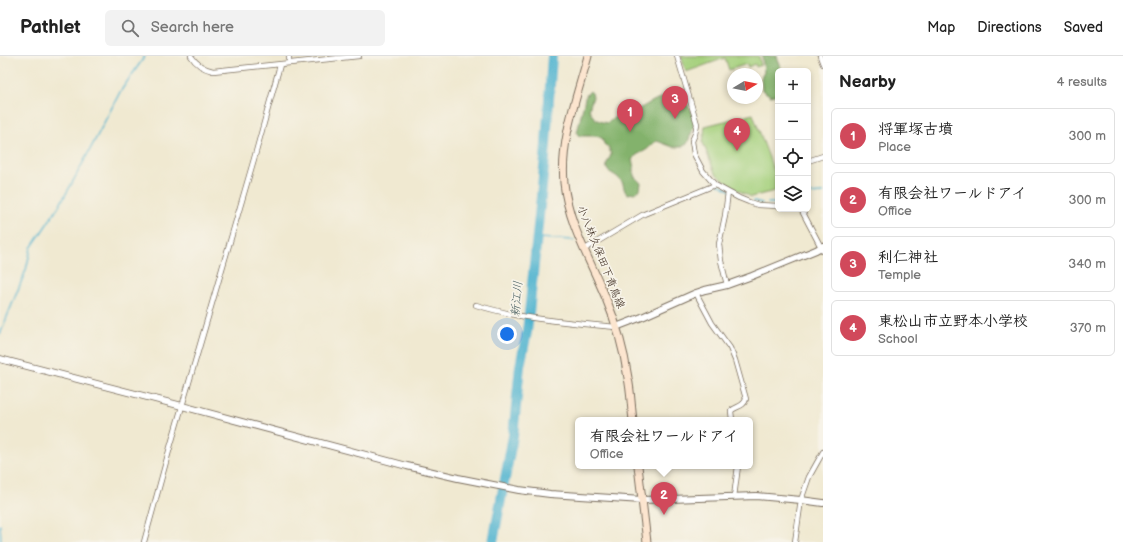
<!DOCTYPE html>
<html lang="en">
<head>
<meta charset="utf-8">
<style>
  :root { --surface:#fff; --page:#f2f2f2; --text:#222; --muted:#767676; --line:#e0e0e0; --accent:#d1495b }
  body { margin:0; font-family:"Balsamiq Sans","Klee One",sans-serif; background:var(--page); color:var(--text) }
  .controls { position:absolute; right:12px; top:12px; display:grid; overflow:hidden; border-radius:6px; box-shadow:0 2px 6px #0003 }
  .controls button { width:36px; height:36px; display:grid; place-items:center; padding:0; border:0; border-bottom:1px solid var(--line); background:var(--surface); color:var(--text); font:20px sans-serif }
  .compass { position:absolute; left:727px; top:12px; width:36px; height:36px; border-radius:50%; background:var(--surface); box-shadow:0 2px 6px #0003; rotate:80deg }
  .you { position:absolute; left:507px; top:278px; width:14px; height:14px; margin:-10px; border:3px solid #fff; border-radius:50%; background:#1a73e8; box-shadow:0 0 0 6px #1a73e833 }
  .badge { display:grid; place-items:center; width:26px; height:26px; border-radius:50%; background:var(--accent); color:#fff; font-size:13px; font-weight:700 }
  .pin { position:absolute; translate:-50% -33px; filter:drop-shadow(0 1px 2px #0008) }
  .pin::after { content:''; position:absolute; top:21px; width:14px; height:12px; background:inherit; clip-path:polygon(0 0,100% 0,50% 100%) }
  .popup { position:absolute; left:575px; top:361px; width:178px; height:52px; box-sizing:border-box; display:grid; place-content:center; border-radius:6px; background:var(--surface); filter:drop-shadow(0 1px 3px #0005); font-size:13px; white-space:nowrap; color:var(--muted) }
  .popup b { font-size:15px; color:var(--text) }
  .popup::after { content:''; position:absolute; left:50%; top:100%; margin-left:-8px; border:8px solid transparent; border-top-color:var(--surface) }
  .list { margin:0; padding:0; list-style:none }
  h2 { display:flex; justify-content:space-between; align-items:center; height:52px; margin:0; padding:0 16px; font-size:17px }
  h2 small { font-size:13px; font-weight:400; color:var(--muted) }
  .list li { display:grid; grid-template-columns:26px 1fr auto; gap:12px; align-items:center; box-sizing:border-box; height:56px; margin:0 8px 8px; padding:0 8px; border:1px solid var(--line); border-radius:6px }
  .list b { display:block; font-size:15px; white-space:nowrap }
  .list p { margin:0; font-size:13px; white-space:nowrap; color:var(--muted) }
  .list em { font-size:13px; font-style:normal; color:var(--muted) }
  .icon { flex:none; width:22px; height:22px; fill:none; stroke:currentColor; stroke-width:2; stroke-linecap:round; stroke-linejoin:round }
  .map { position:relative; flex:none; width:823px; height:486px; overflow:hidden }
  header { display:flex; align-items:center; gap:24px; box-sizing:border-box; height:56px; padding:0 20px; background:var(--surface); border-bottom:1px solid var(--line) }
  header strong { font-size:19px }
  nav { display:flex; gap:22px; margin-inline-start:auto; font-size:14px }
  .search { width:280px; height:36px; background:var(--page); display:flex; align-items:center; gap:10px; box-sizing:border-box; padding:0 14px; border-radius:6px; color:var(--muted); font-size:15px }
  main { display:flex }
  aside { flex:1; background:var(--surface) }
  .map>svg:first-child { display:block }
  .green { fill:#a4d07c; stroke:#707d4d }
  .forest { fill:#83b26c; stroke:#5f6e45 }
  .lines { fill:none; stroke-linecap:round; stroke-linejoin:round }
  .stream { stroke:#50b3cf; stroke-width:1.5 }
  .river { stroke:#50b3cf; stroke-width:10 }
  .minor-casing { stroke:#7a6d5d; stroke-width:6 }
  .tertiary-casing { stroke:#7a6d5d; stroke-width:8 }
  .secondary-casing { stroke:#7a6d5d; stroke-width:9 }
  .minor { stroke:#fff; stroke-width:4.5 }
  .tertiary { stroke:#fff; stroke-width:6 }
  .secondary { stroke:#fce5cf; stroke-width:7 }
  .labels { text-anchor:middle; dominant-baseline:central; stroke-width:3.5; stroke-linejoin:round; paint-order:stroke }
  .street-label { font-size:11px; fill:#3b2a1e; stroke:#f7f3e8 }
  .water-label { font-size:12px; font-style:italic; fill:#425a5c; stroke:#f7f3e8 }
</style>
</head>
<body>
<header>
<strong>Pathlet</strong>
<div class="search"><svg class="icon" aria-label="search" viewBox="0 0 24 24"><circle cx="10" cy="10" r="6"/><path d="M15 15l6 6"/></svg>Search here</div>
<nav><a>Map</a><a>Directions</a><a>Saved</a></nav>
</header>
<main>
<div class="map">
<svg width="823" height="486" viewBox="0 0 823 486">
  <rect width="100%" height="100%" fill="#f7f3e8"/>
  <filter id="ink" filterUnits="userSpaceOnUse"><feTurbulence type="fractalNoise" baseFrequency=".025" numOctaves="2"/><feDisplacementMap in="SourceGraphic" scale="8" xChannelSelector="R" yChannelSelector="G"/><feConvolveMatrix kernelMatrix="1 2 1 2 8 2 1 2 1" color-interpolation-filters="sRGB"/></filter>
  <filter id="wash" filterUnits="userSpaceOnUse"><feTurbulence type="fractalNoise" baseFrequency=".012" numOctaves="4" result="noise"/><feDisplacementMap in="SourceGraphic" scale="16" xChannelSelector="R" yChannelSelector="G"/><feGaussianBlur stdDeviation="0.9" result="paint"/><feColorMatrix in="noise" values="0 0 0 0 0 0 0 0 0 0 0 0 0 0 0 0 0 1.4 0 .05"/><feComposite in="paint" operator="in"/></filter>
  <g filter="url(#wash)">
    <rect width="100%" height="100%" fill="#f0e9d1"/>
    <!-- green -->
    <path class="green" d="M681 0H759L761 9 756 11 755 8 748 11 747 8 729 14 725 2 686 16Z
      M753 58 775 118V135L751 141 732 131 715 117 703 87 705 70Z"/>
    <!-- forest -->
    <path class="forest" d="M762 0H777L782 15H778V21L776 22 778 31V38L771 40 762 34 761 22 764 16Z
      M590 35 592 37 593 41 589 53C593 62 596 65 607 67L618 59 627 55 637 54 655 44 672 38 678 39 691 53 695 68 687 88 681 91H673L657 85C649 89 651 91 646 94 640 98 637 97 632 104L634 111V120L641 127 640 133 635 137 627 138C623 133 624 129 622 126 619 121 613 118 608 115L606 109 611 99 609 92 604 88 602 82 596 80H579L577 77 585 42 587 38Z"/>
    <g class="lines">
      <!-- stream -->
      <path class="stream" d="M717 127 731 135
        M808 138 823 137
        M754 145 762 147
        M768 147H778
        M537 182 574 184
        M592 185 597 183
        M0 278 26 214 31 192 59 150 71 129 93 88 120 36 145 0
        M0 469 1 486"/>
      <!-- river -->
      <path class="river" d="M493 486 513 380 520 310 527 276 545 102 552 0"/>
    </g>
  </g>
  <g filter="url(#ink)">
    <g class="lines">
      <!-- minor casing -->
      <g class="minor-casing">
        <path id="minor" d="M191 0C196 8 204 13 213 15L359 0
          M289 0V7
          M677 0 697 68 695 78 692 85 694 98 703 115 715 129 739 142 749 146 758 149 778 150
          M820 0 823 8
          M808 105 823 100
          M801 153 823 195
          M585 193 644 158 715 129
          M727 229 721 205 719 188 725 160 728 136
          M696 237 712 267 730 292 735 304 746 343C744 351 736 350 731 355L732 364
          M476 249C489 253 502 256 515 259 548 265 582 268 616 271
          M734 441 738 410
          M144 486 169 395 254 103 280 9
          M795 486 801 444 809 421 823 396"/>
      </g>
      <!-- tertiary casing -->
      <g class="tertiary-casing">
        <path id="tertiary" d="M616 271 642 261 696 237 705 234 727 229 752 220 816 194 823 190
          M0 303 182 350 407 410 458 422 519 434 550 438 642 444 756 440 801 444 823 447"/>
      </g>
      <!-- secondary casing -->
      <g class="secondary-casing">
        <path id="secondary" d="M588 0C577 41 560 84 564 127 568 167 590 204 605 240 616 266 624 294 628 322 631 336 631 350 633 364
          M638 410 647 486"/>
      </g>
      <!-- minor -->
      <use href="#minor" class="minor"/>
      <!-- tertiary -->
      <use href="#tertiary" class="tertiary"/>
      <!-- secondary -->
      <use href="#secondary" class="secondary"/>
    </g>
  </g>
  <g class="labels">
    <!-- street labels -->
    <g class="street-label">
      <text transform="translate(601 201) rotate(68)">小八林久保田下青鳥線</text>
    </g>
    <!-- water labels -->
    <g class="water-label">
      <text transform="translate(517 243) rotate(-85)">新江川</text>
    </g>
  </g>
</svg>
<div class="controls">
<button>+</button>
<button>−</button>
<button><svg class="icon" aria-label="locate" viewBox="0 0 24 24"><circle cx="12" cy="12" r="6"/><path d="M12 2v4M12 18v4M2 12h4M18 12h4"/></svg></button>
<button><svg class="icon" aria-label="layers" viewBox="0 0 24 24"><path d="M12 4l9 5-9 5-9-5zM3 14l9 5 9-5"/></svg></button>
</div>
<svg class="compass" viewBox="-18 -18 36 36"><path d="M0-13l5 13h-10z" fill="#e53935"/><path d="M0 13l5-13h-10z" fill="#767676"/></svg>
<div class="you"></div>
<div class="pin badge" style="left:630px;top:76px">1</div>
<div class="pin badge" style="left:664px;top:459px">2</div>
<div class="popup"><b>有限会社ワールドアイ</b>Office</div>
<div class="pin badge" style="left:675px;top:63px">3</div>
<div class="pin badge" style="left:737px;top:95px">4</div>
</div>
<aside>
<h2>Nearby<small>4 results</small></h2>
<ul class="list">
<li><span class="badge">1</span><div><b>将軍塚古墳</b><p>Place</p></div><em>300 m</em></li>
<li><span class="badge">2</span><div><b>有限会社ワールドアイ</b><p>Office</p></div><em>300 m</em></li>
<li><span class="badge">3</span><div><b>利仁神社</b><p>Temple</p></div><em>340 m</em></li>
<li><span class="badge">4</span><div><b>東松山市立野本小学校</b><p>School</p></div><em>370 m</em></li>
</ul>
</aside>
</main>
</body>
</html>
